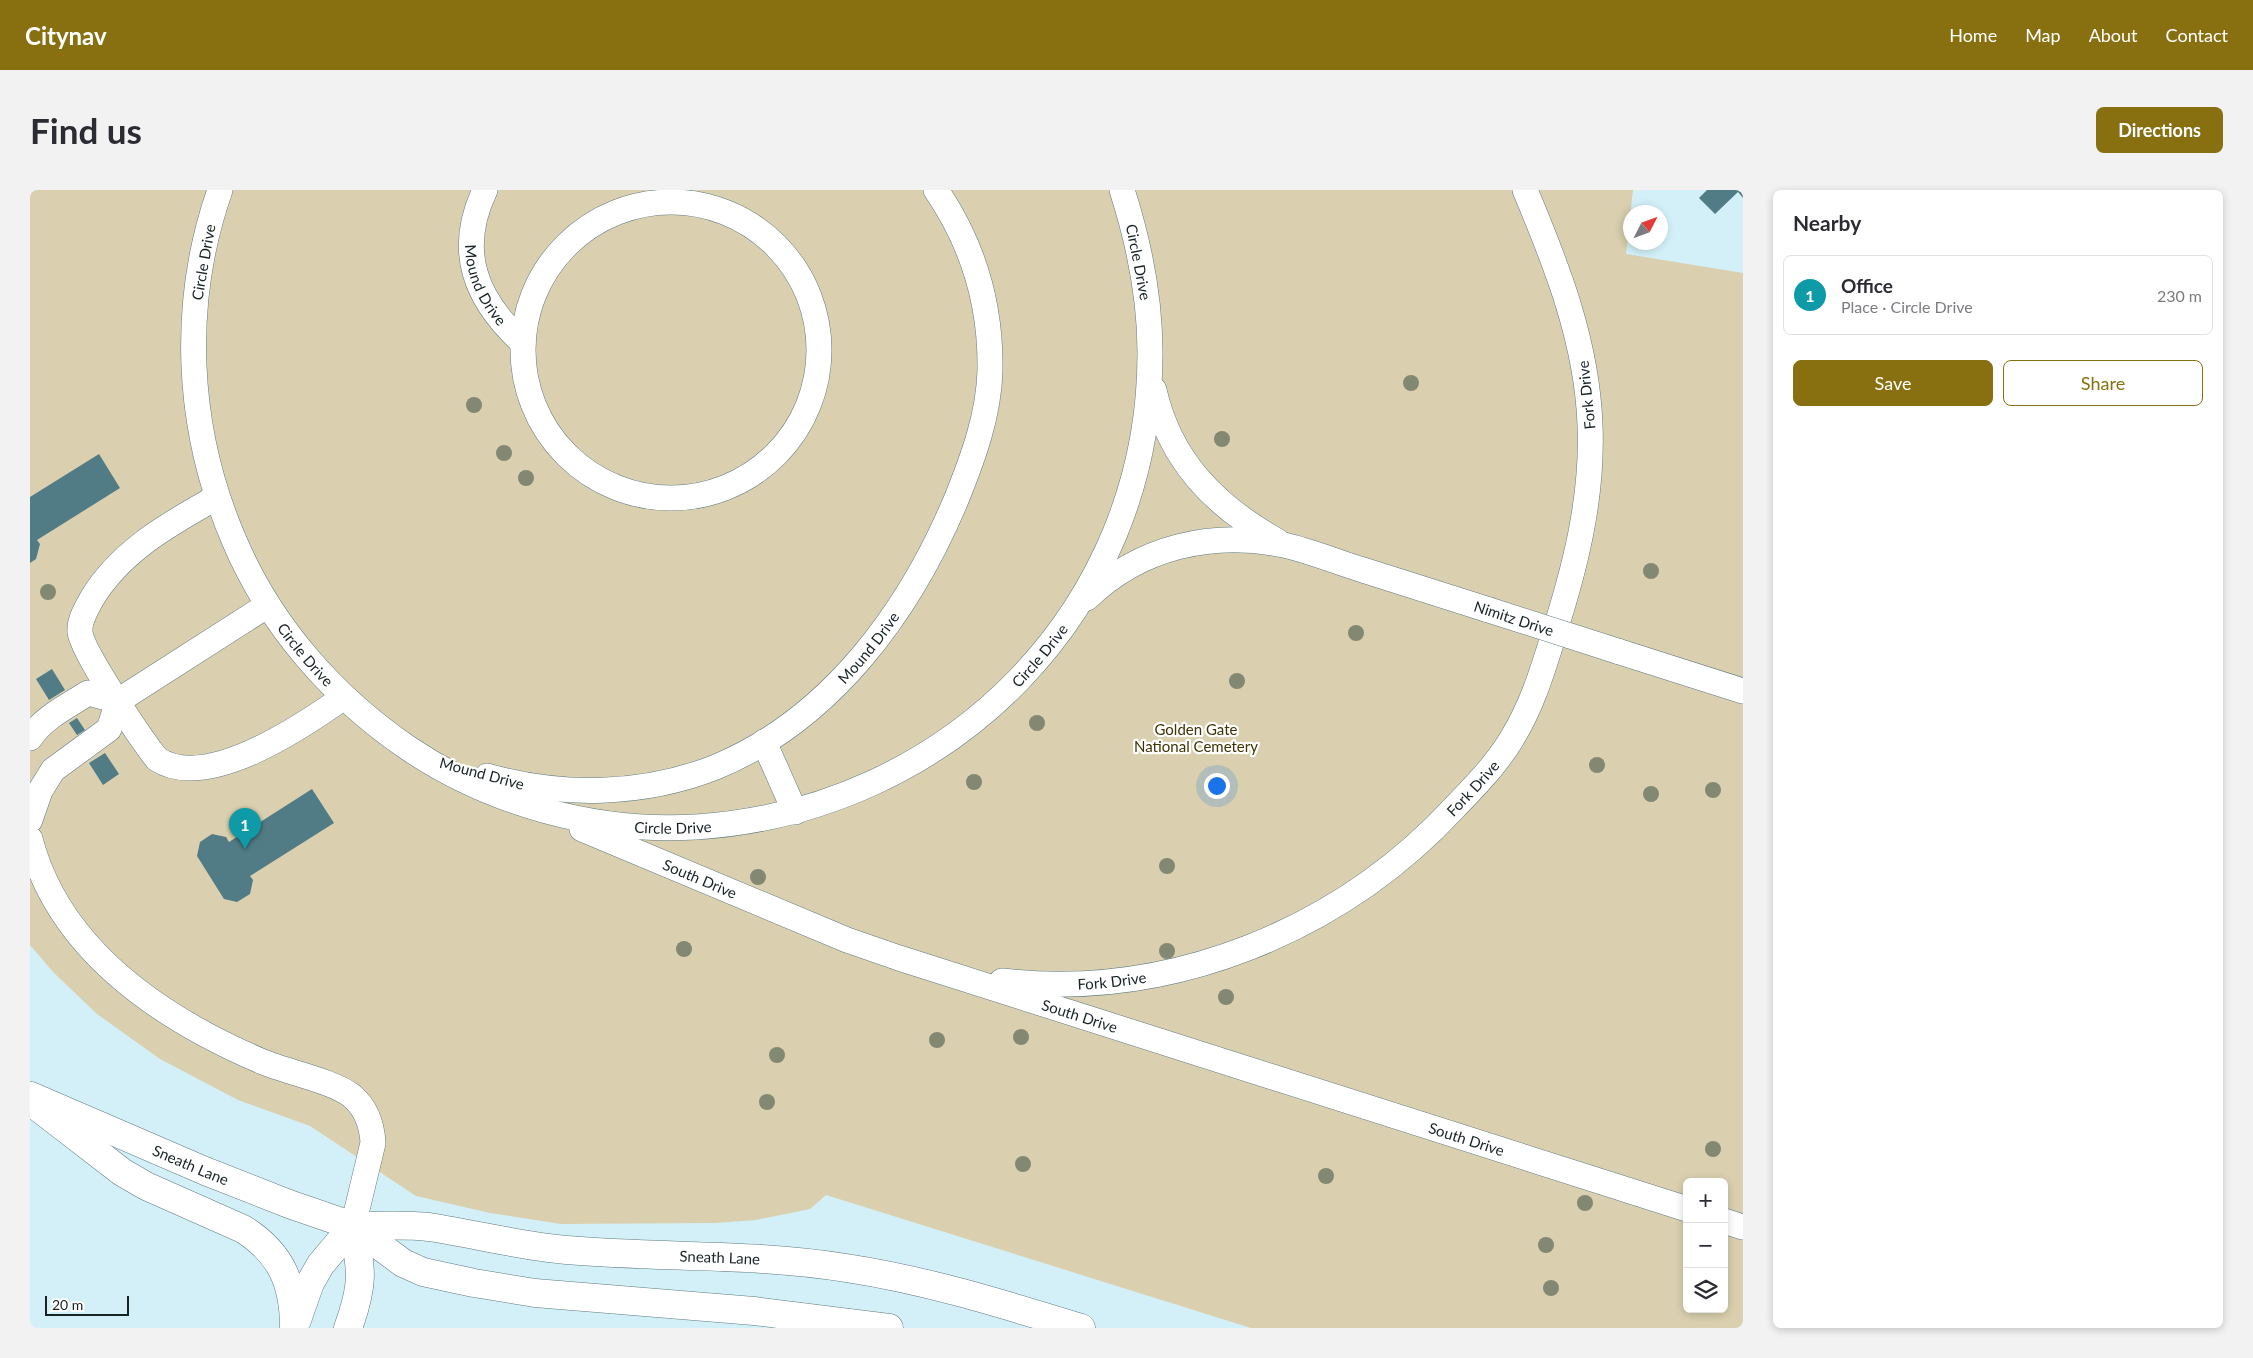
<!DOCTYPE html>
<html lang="en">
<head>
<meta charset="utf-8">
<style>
  :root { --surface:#fff; --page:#f2f2f3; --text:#2b2b33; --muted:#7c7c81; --line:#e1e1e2; --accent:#887010 }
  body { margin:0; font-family:Lato,sans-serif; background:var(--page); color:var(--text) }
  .controls { position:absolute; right:15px; bottom:15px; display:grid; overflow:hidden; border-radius:8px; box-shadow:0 2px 8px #0003 }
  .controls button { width:45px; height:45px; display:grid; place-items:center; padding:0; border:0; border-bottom:1px solid var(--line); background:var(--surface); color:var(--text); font:25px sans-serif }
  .compass { position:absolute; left:1593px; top:15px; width:45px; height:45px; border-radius:50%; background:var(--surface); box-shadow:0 2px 8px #0003; rotate:48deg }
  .scale { position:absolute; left:15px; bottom:12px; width:84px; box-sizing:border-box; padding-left:5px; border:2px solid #182326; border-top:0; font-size:14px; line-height:18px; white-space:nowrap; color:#182326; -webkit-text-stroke:4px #fff; paint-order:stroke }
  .you { position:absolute; left:1186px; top:595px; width:18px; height:18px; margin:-12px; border:4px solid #fff; border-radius:50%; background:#1a73e8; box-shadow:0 0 0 8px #1a73e833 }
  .badge { display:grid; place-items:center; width:32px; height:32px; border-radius:50%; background:var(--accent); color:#fff; font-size:16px; font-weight:700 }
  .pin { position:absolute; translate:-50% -41px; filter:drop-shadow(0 1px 2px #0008) }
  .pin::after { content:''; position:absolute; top:26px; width:18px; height:15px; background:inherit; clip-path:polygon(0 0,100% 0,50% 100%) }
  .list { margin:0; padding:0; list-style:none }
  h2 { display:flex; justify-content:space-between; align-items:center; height:65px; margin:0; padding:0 20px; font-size:21px }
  h2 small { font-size:16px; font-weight:400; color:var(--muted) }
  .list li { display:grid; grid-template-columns:32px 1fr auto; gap:15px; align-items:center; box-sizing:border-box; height:80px; margin:0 10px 10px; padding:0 10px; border:1px solid var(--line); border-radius:8px }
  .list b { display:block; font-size:19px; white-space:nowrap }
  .list p { margin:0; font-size:16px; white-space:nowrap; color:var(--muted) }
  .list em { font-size:16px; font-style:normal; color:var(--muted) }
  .actions { display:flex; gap:10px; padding:15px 20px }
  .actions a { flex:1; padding:11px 0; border:1px solid var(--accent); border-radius:8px; text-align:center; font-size:18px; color:var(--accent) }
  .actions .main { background:var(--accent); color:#fff }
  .icon { flex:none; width:28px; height:28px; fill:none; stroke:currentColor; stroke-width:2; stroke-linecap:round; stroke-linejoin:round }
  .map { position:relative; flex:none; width:1713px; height:1138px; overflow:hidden; border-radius:8px }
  header { display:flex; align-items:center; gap:30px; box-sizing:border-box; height:70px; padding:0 25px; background:var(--accent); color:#fff }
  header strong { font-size:24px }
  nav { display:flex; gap:28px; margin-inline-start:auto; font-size:18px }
  .intro { display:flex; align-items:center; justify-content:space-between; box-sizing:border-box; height:120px; padding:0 30px }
  h1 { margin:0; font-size:35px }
  .button { padding:12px 22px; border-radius:8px; background:var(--accent); color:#fff; font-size:18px; font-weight:700 }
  main { display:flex; gap:30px; padding:0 30px }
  aside { flex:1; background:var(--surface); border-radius:8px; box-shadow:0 2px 8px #0003 }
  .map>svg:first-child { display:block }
  .green { fill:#dad0af; fill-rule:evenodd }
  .building { fill:#517b85 }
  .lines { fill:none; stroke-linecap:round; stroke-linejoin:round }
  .minor-casing { stroke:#5f7a81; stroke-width:26 }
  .primary-casing { stroke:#5f7a81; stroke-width:29 }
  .motorway-casing { stroke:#5f7a81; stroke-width:29 }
  .minor { stroke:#fff; stroke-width:25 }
  .primary { stroke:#fff; stroke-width:28 }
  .motorway { stroke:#fff; stroke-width:28 }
  .minor-bridge-casing { stroke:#5f7a81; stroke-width:26; stroke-linecap:butt }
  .minor-bridge { stroke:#fff; stroke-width:25 }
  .tree { fill:#828872 }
  .labels { text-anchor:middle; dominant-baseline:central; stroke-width:4.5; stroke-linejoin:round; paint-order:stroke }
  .street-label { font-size:15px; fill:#182326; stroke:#fff }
  .park-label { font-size:15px; fill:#3f3304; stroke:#fff }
</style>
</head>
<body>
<header>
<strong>Citynav</strong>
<nav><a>Home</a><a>Map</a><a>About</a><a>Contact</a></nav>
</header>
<div class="intro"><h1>Find us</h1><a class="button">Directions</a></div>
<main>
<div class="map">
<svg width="1713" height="1138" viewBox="0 0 1713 1138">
  <rect width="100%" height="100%" fill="#d3f0f8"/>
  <!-- green -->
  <path class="green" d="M0 0H1603L1596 64 1713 83V1138H1221L796 1005 780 1019 726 1030 685 1033 531 1034 460 1023 386 1006 280 936 208 910 130 869 67 824 24 783 0 755ZM1657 992H1694V1119H1657Z"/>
  <!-- building -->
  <path class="building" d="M1677 0H1713V8L1708 2 1685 24 1669 8Z
    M69 264 90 298 7 350 10 354 6 369 0 373V307Z
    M22 479 35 500 19 510 6 489Z
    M47 528 55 540 47 545 39 533Z
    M75 563 89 584 73 595 59 573Z
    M282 599 304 633 220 686 223 690 220 704 207 712 194 709 167 666 170 652 182 644 196 647 199 652Z"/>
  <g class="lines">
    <!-- minor casing -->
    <g class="minor-casing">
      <g id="minor">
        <path id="s1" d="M190 0C150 114 156 239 204 350 240 435 302 506 378 558 461 614 566 643 666 637 919 621 1121 420 1120 162 1120 106 1109 53 1092 0"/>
        <path id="s2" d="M455 0C426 61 445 109 493 153"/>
        <circle cx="641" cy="160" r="148"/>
        <path d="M1124 200C1140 271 1185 316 1247 351"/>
        <path d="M187 307C139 334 90 361 61 410 56 420 49 430 50 442 52 462 112 550 127 569 177 602 273 536 314 507"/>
        <path d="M1057 408C1110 357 1182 340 1254 355 1280 361 1307 372 1333 380 1375 393 1417 407 1459 420"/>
        <path d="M1587 461 1713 501"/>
        <path d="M0 548C14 527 38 516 58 503L88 511"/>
        <path d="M734 552 765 622"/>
        <path id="s3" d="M457 586C532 607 613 606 686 577 801 529 879 422 926 310 943 268 959 225 960 180 961 115 943 54 906 0"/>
        <path d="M0 630 10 601 23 580 79 539 88 511 238 415"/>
        <path id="s4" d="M552 639 817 750 869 768 1657 1019"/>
        <path d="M0 649C29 761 132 829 233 872 257 882 303 891 322 906 336 918 342 934 343 953L323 1036"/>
        <path id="s5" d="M972 791C1141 810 1310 741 1425 617 1445 596 1466 575 1481 550 1501 518 1512 483 1523 447 1545 378 1563 309 1560 235 1557 152 1527 76 1495 0"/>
        <path d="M1694 1031 1713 1037"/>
      </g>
    </g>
    <!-- primary casing -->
    <g class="primary-casing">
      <g id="primary">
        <path id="s6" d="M1 906 175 981 259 1014 323 1036 373 1073 393 1082 444 1093 505 1103 724 1121 859 1138"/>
        <path id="s7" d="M323 1036C348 1036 374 1034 399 1037 445 1044 490 1056 537 1060 630 1068 724 1063 816 1078 896 1090 973 1114 1051 1138"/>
      </g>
    </g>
    <!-- motorway casing -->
    <g class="motorway-casing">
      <path id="motorway" d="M0 911 92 982 116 996 213 1039C251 1063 264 1093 264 1138
        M267 1130 280 1093 291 1074 323 1036
        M318 1138C334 1094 332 1081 323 1036"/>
    </g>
    <!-- minor -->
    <use href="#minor" class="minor"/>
    <!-- primary -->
    <use href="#primary" class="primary"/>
    <!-- motorway -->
    <use href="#motorway" class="motorway"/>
    <!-- minor-bridge casing -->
    <g class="minor-bridge-casing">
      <path id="minor-bridge" d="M1459 420 1587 461"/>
    </g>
    <!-- minor-bridge -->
    <use href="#minor-bridge" class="minor-bridge"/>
  </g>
  <!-- trees -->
  <g class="tree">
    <circle cx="1381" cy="193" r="8"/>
    <circle cx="444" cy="215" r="8"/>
    <circle cx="1192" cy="249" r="8"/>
    <circle cx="474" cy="263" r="8"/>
    <circle cx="496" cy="288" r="8"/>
    <circle cx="1621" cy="381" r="8"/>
    <circle cx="18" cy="402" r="8"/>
    <circle cx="1326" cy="443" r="8"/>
    <circle cx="1207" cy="491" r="8"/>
    <circle cx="1007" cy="533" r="8"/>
    <circle cx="1567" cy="575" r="8"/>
    <circle cx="944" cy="592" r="8"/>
    <circle cx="1683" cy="600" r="8"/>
    <circle cx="1621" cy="604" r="8"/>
    <circle cx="1137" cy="676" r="8"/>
    <circle cx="728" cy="687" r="8"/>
    <circle cx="654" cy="759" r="8"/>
    <circle cx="1137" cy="761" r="8"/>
    <circle cx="1196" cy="807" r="8"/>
    <circle cx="991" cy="847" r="8"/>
    <circle cx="907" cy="850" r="8"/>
    <circle cx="747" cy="865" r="8"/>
    <circle cx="737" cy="912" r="8"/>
    <circle cx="1683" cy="959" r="8"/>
    <circle cx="993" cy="974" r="8"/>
    <circle cx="1296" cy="986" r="8"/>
    <circle cx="1555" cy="1013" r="8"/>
    <circle cx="1516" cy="1055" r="8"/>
    <circle cx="1521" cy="1098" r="8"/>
  </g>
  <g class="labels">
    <!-- street labels -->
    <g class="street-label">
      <text transform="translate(173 72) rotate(-80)">Circle Drive</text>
      <text transform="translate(1109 72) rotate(79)">Circle Drive</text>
      <text stroke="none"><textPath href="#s2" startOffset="100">Mound Drive</textPath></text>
      <text transform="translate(1556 205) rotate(-96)">Fork Drive</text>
      <text transform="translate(1484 428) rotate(18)">Nimitz Drive</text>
      <text stroke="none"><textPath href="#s3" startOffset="429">Mound Drive</textPath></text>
      <text stroke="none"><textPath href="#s1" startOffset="494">Circle Drive</textPath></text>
      <text stroke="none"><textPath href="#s1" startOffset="1332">Circle Drive</textPath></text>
      <text transform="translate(452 583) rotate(15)">Mound Drive</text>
      <text stroke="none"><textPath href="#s5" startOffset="529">Fork Drive</textPath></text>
      <text stroke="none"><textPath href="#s1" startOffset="914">Circle Drive</textPath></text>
      <text stroke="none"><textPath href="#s4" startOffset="128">South Drive</textPath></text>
      <text stroke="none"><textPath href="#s5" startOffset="110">Fork Drive</textPath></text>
      <text stroke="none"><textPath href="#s4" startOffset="532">South Drive</textPath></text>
      <text stroke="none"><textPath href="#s4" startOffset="938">South Drive</textPath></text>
      <text stroke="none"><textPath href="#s6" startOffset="174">Sneath Lane</textPath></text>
      <text stroke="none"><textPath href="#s7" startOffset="369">Sneath Lane</textPath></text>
    </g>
    <!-- park labels -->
    <g class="park-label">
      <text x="1166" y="539">Golden Gate<tspan x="1166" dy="17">National Cemetery</tspan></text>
    </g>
  </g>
</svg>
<div class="controls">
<button>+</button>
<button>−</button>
<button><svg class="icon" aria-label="layers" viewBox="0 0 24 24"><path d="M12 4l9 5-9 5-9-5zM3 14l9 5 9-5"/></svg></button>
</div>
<svg class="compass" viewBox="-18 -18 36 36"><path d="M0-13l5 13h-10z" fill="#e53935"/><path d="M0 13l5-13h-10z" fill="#7c7c81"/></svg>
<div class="scale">20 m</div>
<div class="you"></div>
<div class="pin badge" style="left:215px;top:659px;background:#0f9aa8">1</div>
</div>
<aside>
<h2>Nearby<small></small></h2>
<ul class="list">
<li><span class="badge" style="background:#0f9aa8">1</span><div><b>Office</b><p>Place · Circle Drive</p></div><em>230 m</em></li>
</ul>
<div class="actions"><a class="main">Save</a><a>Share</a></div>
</aside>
</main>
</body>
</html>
